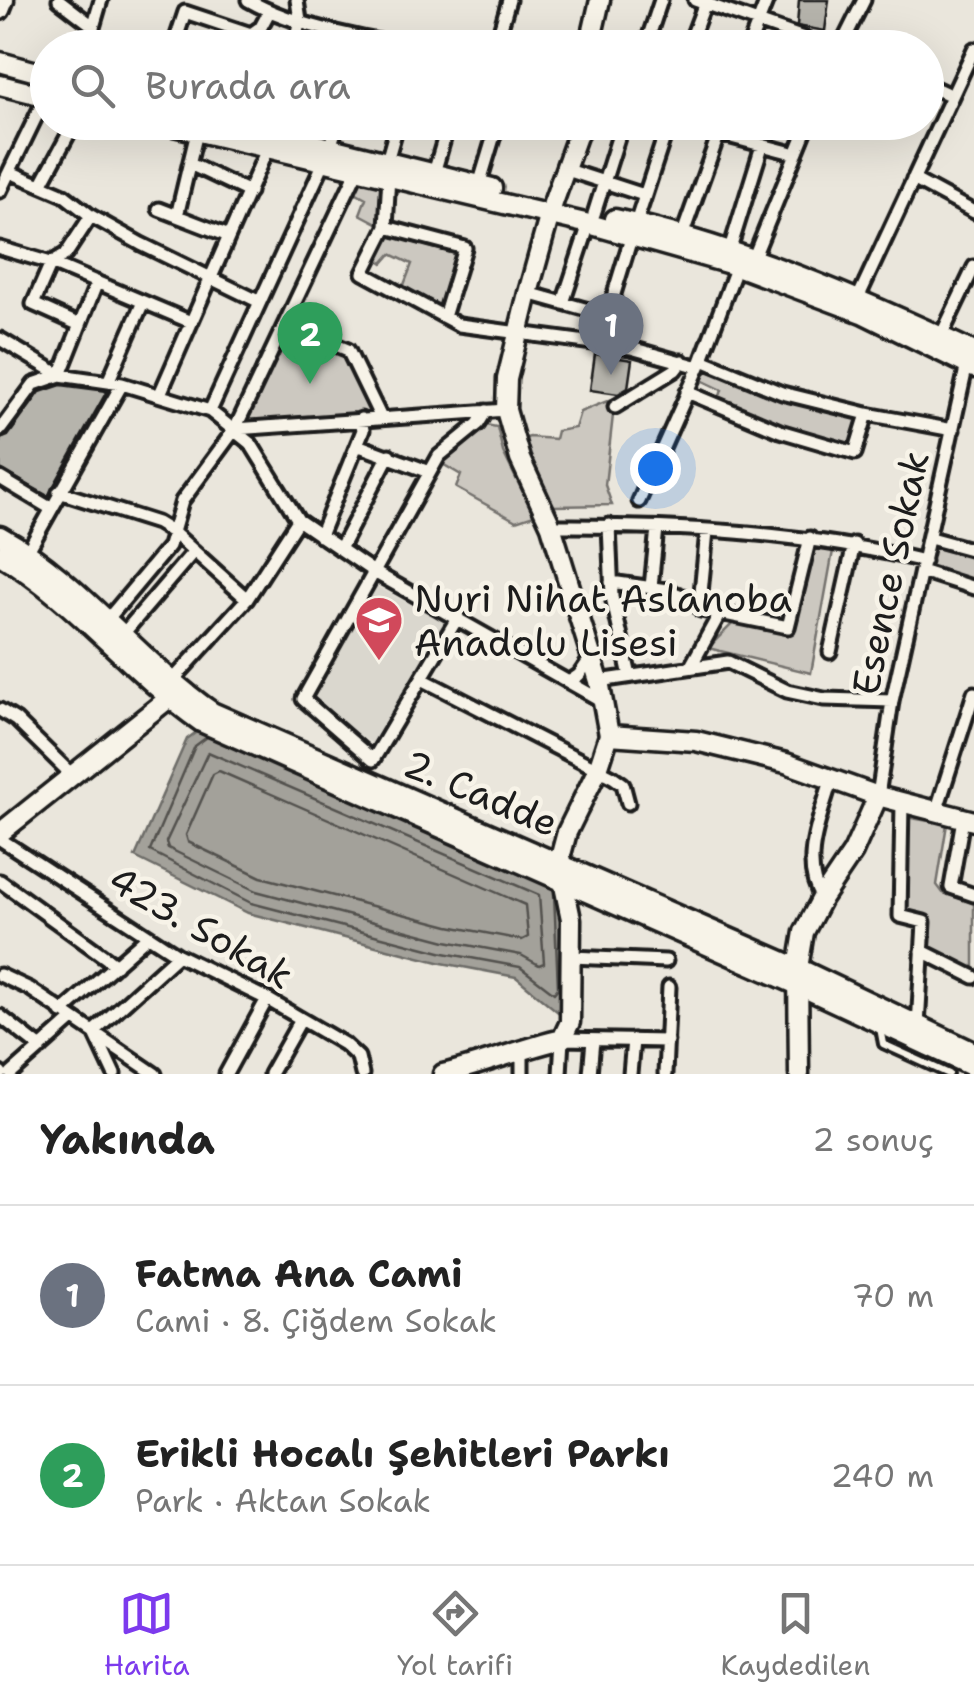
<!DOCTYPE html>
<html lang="tr">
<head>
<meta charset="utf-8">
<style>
  :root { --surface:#fff; --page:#f2f2f2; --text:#222; --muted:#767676; --line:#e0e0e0; --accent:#7c3aed }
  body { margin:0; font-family:"Shantell Sans",sans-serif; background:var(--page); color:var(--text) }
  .you { position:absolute; left:655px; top:468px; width:35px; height:35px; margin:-25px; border:8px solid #fff; border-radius:50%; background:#1a73e8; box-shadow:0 0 0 15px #1a73e833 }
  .badge { display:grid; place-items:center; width:65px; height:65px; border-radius:50%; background:var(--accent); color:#fff; font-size:32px; font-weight:700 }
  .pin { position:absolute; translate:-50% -82px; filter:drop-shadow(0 2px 5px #0008) }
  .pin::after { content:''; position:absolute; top:52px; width:35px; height:30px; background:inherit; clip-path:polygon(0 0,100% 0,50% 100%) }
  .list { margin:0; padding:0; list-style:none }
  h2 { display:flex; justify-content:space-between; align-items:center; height:130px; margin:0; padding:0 40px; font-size:42px }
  h2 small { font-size:32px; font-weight:400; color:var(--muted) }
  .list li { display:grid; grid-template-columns:65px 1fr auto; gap:30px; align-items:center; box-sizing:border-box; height:180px; padding:0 40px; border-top:2px solid var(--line) }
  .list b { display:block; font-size:38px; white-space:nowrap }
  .list p { margin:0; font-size:32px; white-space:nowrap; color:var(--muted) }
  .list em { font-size:32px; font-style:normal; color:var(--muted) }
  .icon { flex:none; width:55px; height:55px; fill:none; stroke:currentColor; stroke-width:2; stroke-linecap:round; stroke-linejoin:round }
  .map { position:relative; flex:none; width:974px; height:1074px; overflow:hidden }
  .search { position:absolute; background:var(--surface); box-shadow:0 10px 40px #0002; left:30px; right:30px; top:30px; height:110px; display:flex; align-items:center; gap:25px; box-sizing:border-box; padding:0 35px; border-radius:55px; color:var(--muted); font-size:38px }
  .sheet { height:490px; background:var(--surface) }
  nav { display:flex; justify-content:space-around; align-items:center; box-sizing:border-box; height:140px; border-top:2px solid var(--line); background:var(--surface); font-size:28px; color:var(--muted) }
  nav a { display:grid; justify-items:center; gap:5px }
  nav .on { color:var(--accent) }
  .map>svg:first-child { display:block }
  .built { fill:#dad7ce }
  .green { fill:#ccc8c0; stroke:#74726e; stroke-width:2.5 }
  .water { fill:#a3a19a; stroke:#6d6c68; stroke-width:2.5 }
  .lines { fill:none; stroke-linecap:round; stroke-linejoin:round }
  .shore { stroke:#52514e; stroke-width:2.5 }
  .building { fill:#b6b4ac; stroke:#1c1c1c; stroke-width:2.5 }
  .service-casing { stroke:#1c1c1c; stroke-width:14 }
  .minor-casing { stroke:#1c1c1c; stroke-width:19 }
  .secondary-casing { stroke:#1c1c1c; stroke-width:25 }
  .primary-casing { stroke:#1c1c1c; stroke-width:25 }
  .service { stroke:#f7f3e8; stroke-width:6 }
  .minor { stroke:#f7f3e8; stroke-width:11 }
  .secondary { stroke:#f7f3e8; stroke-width:18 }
  .primary { stroke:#f7f3e8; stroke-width:18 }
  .labels { text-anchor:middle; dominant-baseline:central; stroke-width:9; stroke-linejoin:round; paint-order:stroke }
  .street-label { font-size:38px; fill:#1c1c1c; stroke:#f7f3e8 }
  .poi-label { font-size:38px; fill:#1c1c1c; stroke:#f7f3e8; text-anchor:start }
</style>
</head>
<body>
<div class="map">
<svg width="974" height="1074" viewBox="0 0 974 1074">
  <rect width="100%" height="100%" fill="#eae6dc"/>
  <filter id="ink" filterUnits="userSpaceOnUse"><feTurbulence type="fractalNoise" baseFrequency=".01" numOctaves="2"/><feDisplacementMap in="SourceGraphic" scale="20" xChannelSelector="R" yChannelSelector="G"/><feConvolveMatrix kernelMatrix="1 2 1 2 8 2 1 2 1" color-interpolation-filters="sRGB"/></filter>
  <g filter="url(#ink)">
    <!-- built -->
    <path class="built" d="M376 586 449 625 375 746 311 700Z"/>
    <!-- green -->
    <path class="green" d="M362 177 382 181 379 224 360 214 366 198 355 192Z
      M390 236 460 255 444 306 438 311 402 290 412 264 391 254 383 263 374 257Z
      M287 331 343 353 371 415 250 424 245 420Z
      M703 369 784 400 860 417 851 447 780 427 718 402 722 390 699 379Z
      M615 398 605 485 612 505 553 506 522 441 529 437 555 439 557 431 575 428 580 412Z
      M486 425 497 427 503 452 534 515 516 521 456 488 461 475 441 463Z
      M933 543 974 553V580L936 570 929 564Z
      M817 547 833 551 811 673 708 648 735 621 793 631 813 548Z
      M905 817 947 824 937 885 943 893 974 903V972L932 952 928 946 930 919 907 913Z"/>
    <!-- water -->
    <path class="water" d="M206 725 563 881 570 1022 516 977 442 963 248 913 135 857 187 739Z"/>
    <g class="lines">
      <!-- shore -->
      <path class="shore" d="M207 737 195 746 150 851 251 903 444 953 520 967 554 993 558 988 554 893
        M208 752 539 895 544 963 539 965 521 955 446 941 256 891 168 848 166 842Z
        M219 771 525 905 528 937 522 940 449 926 261 877 188 842 186 835 213 774Z"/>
    </g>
    <!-- building -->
    <path class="building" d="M799 0H829L825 31 797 26Z
      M595 354 632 360 628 388 618 394 590 390Z
      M61 385 107 391 48 496 0 469V439L8 436 40 392Z"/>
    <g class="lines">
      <!-- service casing -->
      <g class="service-casing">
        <path id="service" d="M880 1028 883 1044 949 1074"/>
      </g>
      <!-- minor casing -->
      <g class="minor-casing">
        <path id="minor" d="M59 0 93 26
          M248 0C292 26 380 44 432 48
          M695 0 832 48
          M87 48 101 0
          M173 48 185 12 251 34 261 27 269 12
          M293 48 300 20 297 0
          M495 48 509 0
          M645 48 661 0
          M688 48 706 0
          M748 48 767 0
          M840 48 864 0
          M926 84 952 96
          M720 134 796 154
          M330 148 338 122
          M387 161 398 122
          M190 164 249 192
          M567 170 644 195
          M10 172 64 195 91 216 141 244 260 302
          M434 173 449 122
          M389 176 386 227 363 273 459 325 631 348 699 367
          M913 179 974 212
          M41 185 75 122
          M479 185 498 122
          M0 191 46 96
          M159 209 229 236
          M594 214 623 122
          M177 216 197 132
          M636 223 669 122
          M386 227 465 248 444 317
          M682 236 723 122
          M0 248 51 263 191 322
          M730 249 762 146
          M754 257 809 122
          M528 293 606 315
          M858 298 974 49
          M563 303 589 224
          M285 324 348 350 381 418
          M80 325 33 304 51 263 66 254 91 216
          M941 336 974 267
          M0 339 60 375 122 384 210 411 251 444 298 520 374 572 604 702
          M599 343 632 235
          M702 360 782 393 867 414 953 430
          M108 382 143 302
          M687 392 780 431 855 453 867 414
          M160 394 268 147
          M615 407 675 370 682 361
          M210 411 325 160
          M235 429 506 410
          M0 430 34 384 60 375 97 282
          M357 445 430 472
          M0 478 50 508
          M59 492 157 523 175 534 247 599
          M639 501 699 367 737 266
          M609 525 612 597 630 676
          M551 526C676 525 802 532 924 561
          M320 536 363 430 361 419
          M930 538 974 550
          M340 549 389 455
          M28 551 122 384
          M921 571 974 588
          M611 582 667 590 700 603 701 610 720 613
          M651 587 657 528
          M700 603 707 531
          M458 617 373 760 303 699 439 456 478 424 486 411
          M107 620 169 546 182 501 235 429 358 169
          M123 634 194 551
          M830 652 854 544
          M691 666 720 613 788 627 810 538
          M422 679 613 777 623 784 628 803
          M172 681 247 599 298 520
          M599 681 728 662 787 691 824 699 892 701
          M569 682 579 675 592 656
          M0 710 16 720 72 775
          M878 796 892 701 967 364
          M902 803 900 916 924 922 918 1026
          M936 812 974 693
          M963 819 951 887 974 895
          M0 839 178 955 267 999 344 1044 358 1057 362 1074
          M0 881 116 965
          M822 898C799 863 821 817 831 780
          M922 951 974 977
          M571 957 666 961
          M0 975 30 989 155 1074
          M62 1012 148 936
          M0 1016 41 1048
          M0 1073 1 1074
          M11 1074 73 1019
          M114 1074 94 1031 178 955
          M226 1074 267 999
          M270 1074 301 1019
          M522 1074V1048
          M560 1074 562 1039 667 1041
          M590 1074 593 1040
          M630 1074 633 1040
          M665 1074 669 987"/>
      </g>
      <!-- secondary casing -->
      <g class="secondary-casing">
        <path id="secondary" d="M0 10 4 0
          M589 48 600 0
          M609 735 696 741 786 763 878 796 974 821
          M0 833 168 699
          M443 1074C484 1064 521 1049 562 1039L570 1022 571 919 559 862 567 832 598 769 609 735 599 681 551 526 520 459 506 410 507 379 528 293 553 203 582 122
          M799 1074 798 968 804 932 822 898 853 852 878 796"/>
      </g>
      <!-- primary casing -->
      <g class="primary-casing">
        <path id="primary" d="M0 62 48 75
          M0 85 48 97
          M157 122 589 224 737 266 862 313 974 368
          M226 122 492 188
          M615 219C741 247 857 297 974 352
          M0 536C81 581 136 659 212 712L798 968 974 1052
          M0 555C76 600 130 672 201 722L800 986 974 1067"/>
      </g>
      <!-- service -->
      <use href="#service" class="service"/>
      <!-- minor -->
      <use href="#minor" class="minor"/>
      <!-- secondary -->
      <use href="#secondary" class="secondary"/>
      <!-- primary -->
      <use href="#primary" class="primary"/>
    </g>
  </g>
  <!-- icons -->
  <defs>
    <g id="school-pin" transform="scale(2.5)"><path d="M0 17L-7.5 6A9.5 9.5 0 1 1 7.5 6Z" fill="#d1495b" stroke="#f7f3e8"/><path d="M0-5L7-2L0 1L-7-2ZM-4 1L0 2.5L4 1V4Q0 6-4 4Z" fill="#fff"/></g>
  </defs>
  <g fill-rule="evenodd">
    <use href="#school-pin" x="379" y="620"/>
  </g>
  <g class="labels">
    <!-- street labels -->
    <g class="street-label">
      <text transform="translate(890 573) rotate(-78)">Esence Sokak</text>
      <text transform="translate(481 793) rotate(23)">2. Cadde</text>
      <text transform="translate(201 927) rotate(30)">423. Sokak</text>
    </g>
    <!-- poi labels -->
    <g class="poi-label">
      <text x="414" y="598">Nuri Nihat Aslanoba<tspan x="414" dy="44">Anadolu Lisesi</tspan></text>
    </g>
  </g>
</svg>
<div class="you"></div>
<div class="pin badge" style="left:611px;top:375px;background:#6b7280">1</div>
<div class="pin badge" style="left:310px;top:384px;background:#2e9e5b">2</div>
<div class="search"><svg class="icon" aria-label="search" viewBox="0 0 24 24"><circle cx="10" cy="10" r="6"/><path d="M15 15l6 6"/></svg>Burada ara</div>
</div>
<section class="sheet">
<h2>Yakında<small>2 sonuç</small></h2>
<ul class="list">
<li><span class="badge" style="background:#6b7280">1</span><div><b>Fatma Ana Cami</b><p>Cami · 8. Çiğdem Sokak</p></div><em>70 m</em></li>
<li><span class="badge" style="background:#2e9e5b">2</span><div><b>Erikli Hocalı Şehitleri Parkı</b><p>Park · Aktan Sokak</p></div><em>240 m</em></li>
</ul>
</section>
<nav>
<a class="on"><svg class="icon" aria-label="map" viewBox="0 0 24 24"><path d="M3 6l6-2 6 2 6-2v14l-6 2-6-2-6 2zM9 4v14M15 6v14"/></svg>Harita</a>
<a><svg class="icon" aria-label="directions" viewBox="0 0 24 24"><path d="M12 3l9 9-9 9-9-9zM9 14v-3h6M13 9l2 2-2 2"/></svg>Yol tarifi</a>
<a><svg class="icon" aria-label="saved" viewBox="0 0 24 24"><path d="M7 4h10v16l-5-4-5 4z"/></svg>Kaydedilen</a>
</nav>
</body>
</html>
